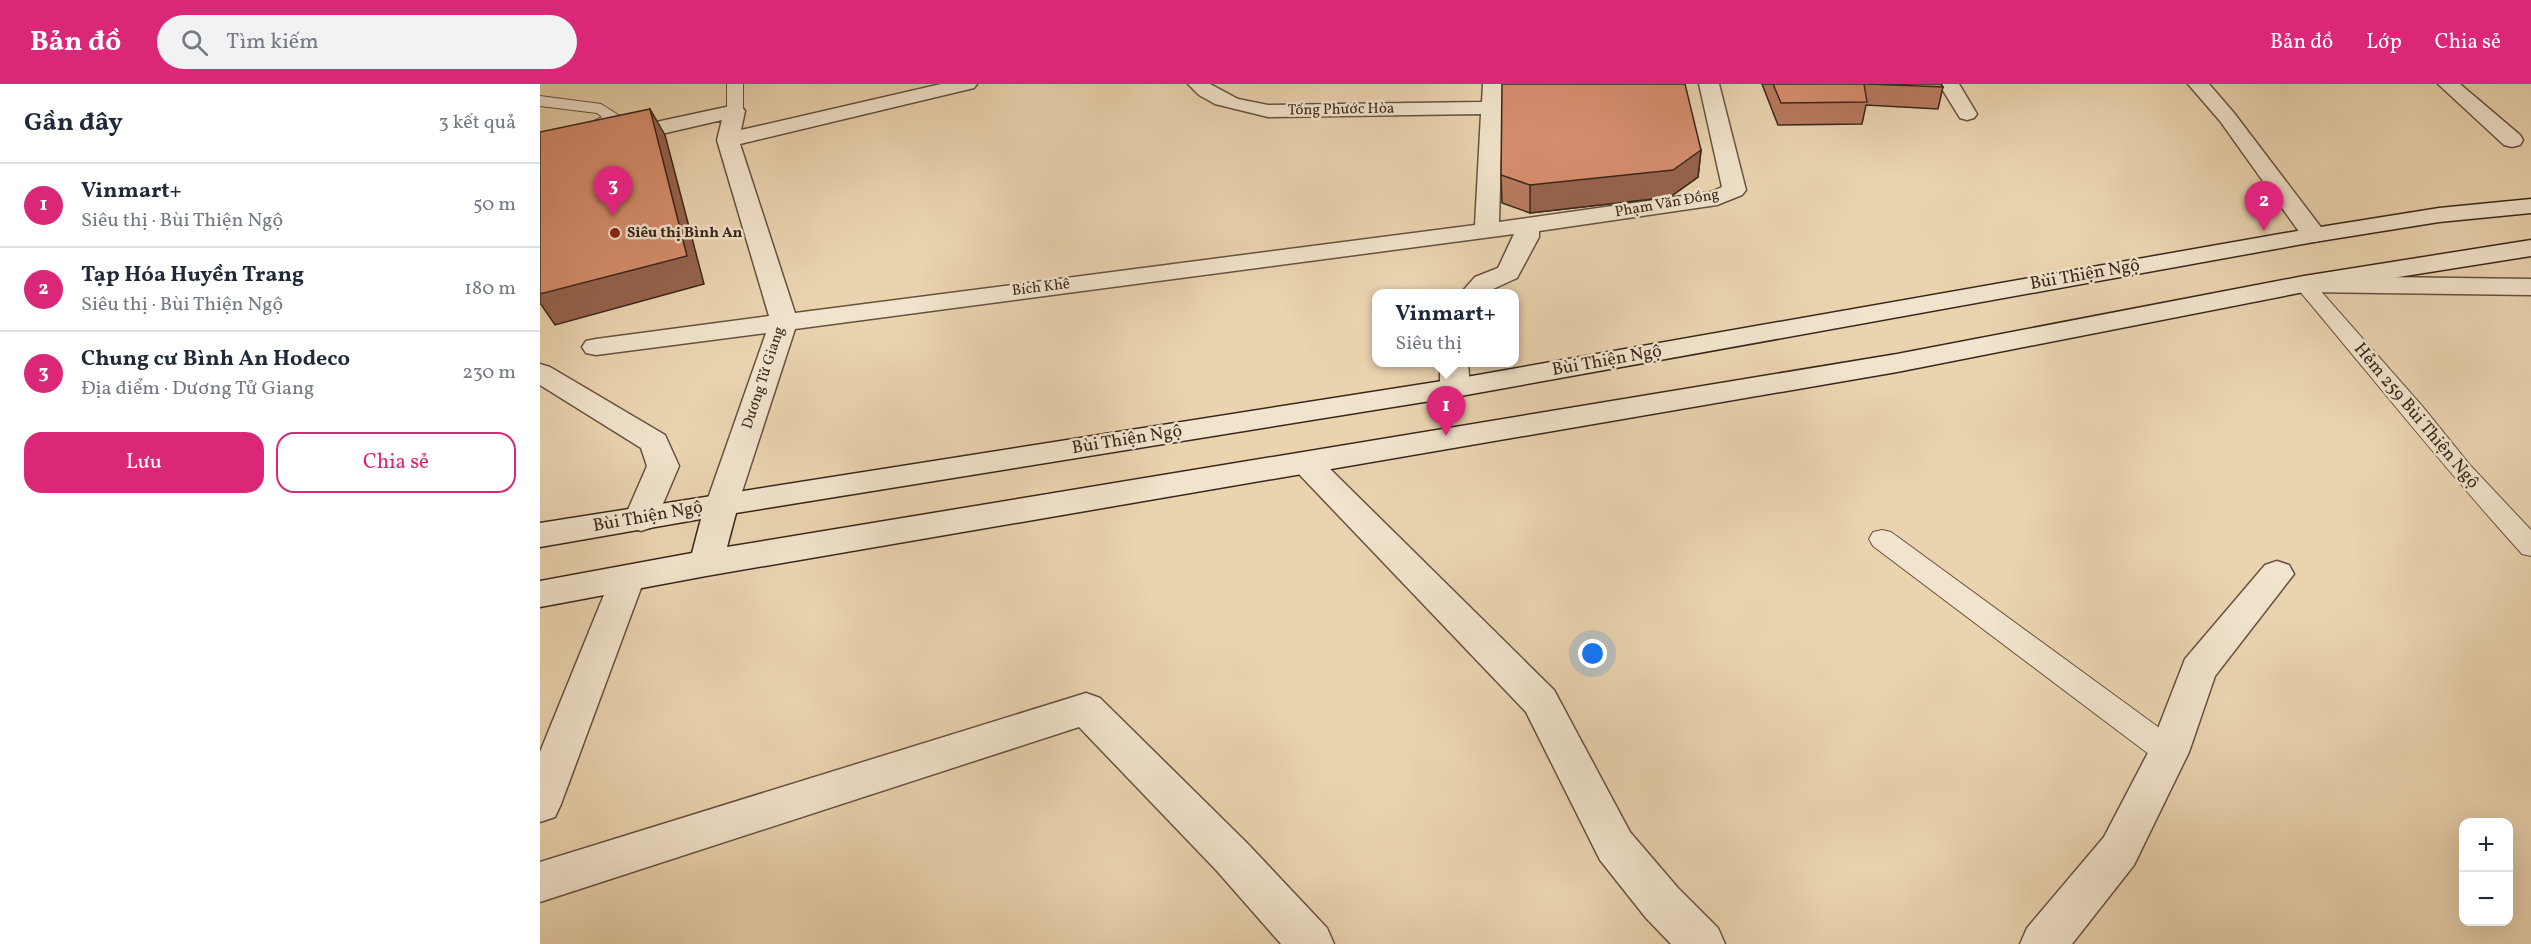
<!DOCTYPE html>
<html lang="vi">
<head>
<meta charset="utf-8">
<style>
  :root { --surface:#fff; --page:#f2f2f3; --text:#1f2937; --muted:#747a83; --line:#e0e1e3; --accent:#db2777 }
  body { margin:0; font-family:Vollkorn,serif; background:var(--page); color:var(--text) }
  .controls { position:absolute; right:18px; bottom:18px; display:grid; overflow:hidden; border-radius:12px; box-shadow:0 6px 24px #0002 }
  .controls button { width:54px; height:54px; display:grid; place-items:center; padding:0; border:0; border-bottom:2px solid var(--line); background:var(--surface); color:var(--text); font:30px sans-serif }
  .you { position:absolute; left:1053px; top:570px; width:21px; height:21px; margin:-15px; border:4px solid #fff; border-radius:50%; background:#1a73e8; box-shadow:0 0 0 9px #1a73e833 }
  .badge { display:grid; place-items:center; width:39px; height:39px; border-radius:50%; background:var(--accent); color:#fff; font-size:20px; font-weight:700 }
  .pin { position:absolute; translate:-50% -50px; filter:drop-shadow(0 2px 3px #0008) }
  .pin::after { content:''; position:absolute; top:32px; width:21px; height:18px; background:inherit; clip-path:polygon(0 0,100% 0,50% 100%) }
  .popup { position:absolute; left:832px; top:205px; width:147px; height:78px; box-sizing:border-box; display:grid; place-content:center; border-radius:12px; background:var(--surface); filter:drop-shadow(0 2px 4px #0005); font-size:20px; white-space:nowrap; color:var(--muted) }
  .popup b { font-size:22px; color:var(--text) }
  .popup::after { content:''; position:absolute; left:50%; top:100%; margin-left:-12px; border:12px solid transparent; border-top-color:var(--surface) }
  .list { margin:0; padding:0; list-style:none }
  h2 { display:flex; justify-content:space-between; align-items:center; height:78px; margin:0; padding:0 24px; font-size:26px }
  h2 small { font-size:20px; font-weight:400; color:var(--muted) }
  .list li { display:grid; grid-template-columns:39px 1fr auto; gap:18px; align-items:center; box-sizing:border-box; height:84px; padding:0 24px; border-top:2px solid var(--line) }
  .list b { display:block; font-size:22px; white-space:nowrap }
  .list p { margin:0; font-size:20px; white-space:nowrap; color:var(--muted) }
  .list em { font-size:20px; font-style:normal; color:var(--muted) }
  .actions { display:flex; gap:12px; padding:18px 24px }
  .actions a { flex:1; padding:14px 0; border:2px solid var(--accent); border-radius:18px; text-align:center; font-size:21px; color:var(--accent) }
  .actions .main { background:var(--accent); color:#fff }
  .icon { flex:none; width:33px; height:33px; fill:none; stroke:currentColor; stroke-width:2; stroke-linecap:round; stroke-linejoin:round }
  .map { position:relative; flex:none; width:1991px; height:860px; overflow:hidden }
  header { display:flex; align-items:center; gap:36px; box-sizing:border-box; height:84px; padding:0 30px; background:var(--accent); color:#fff }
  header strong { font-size:28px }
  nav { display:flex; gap:33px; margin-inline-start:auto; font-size:21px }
  .search { width:420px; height:54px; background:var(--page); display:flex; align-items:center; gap:15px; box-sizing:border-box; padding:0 21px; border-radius:33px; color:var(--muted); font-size:22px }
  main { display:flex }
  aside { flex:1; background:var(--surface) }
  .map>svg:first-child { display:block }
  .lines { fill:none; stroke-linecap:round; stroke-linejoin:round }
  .service-casing { stroke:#665240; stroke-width:2 }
  .minor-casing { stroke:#665240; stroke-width:3 }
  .tertiary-casing { stroke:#665240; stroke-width:3 }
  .secondary-casing { stroke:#3a271b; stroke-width:3 }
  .service { fill:#f1e3cc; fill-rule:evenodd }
  .minor { fill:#f1e3cc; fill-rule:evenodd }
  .tertiary { fill:#f1e3cc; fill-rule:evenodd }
  .secondary { fill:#f1e3cc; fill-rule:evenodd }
  .wall { fill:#b87a5f; stroke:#3a271b; stroke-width:1.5 }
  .shaded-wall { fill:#96634d; stroke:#3a271b; stroke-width:1.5 }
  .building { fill:#d68e6e; stroke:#3a271b; stroke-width:1.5 }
  .poi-dot { fill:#8f2418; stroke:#f1e3cc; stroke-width:2 }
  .labels { text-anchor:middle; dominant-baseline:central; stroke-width:5; stroke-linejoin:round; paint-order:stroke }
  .far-street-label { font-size:15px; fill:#3a271b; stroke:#f1e3cc }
  .far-poi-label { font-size:15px; font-weight:bold; fill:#3a271b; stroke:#f1e3cc; text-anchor:start }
  .street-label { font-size:18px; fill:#3a271b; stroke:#f1e3cc }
</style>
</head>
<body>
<header>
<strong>Bản đồ</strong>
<div class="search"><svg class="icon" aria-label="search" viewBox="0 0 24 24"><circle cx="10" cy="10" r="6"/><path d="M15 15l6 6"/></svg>Tìm kiếm</div>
<nav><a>Bản đồ</a><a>Lớp</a><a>Chia sẻ</a></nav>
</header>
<main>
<aside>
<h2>Gần đây<small>3 kết quả</small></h2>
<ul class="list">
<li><span class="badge">1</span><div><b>Vinmart+</b><p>Siêu thị · Bùi Thiện Ngộ</p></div><em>50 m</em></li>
<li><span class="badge">2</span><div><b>Tạp Hóa Huyền Trang</b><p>Siêu thị · Bùi Thiện Ngộ</p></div><em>180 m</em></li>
<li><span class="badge">3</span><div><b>Chung cư Bình An Hodeco</b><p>Địa điểm · Dương Tử Giang</p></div><em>230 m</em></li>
</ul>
<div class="actions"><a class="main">Lưu</a><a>Chia sẻ</a></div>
</aside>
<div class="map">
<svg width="1991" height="860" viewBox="0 0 1991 860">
  <rect width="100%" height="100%" fill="#ead4b0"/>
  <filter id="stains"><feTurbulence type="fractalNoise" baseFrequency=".00333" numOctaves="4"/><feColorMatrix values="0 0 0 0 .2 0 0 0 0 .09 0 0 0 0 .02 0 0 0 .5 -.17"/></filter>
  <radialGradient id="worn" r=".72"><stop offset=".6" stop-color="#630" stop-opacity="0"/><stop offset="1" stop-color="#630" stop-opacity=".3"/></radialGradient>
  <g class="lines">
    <!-- service casing -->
    <g class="service-casing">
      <path id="service" d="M187 0H203V27L201 30 195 32 187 27Z
        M0 12 61 20 80 32 76 38 0 76V64L62 33 57 29 0 22Z
        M1764 194 1771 196 1883 323 1929 380 1991 446V472L1982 470C1904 384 1832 293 1757 204L1754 200 1757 196Z
        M1342 446 1351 448 1640 659 1645 668 1640 677 1629 681 1618 677 1333 462 1329 455 1333 448Z"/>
    </g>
    <!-- minor casing -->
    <g class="minor-casing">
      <path id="minor" d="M401 0H437L434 4 200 60 255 229 935 141 941 30 728 33 675 20 659 11 648 0H670L698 15 728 21 942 18 943 0H963L959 138 1171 108 1182 103 1159 0H1179L1206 106 1202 111 1177 121 999 147V153L977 194 953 205 948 210H920L935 193 958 184 974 150 255 245 198 420 194 428 182 431 170 428 166 420 226 249 56 271 46 269 42 263 46 257 56 255 229 232 177 56 182 36 78 60 70 58 67 53 70 48 195 21 202 23 205 27 201 46Z
        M1399 0H1419L1437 30 1434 34 1427 36 1420 34Z
        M1648 0H1669L1694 29 1783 146 1786 151 1783 156 1774 158 1765 156 1680 37Z
        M1898 0H1920L1980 51 1983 56 1980 61 1972 63 1964 61Z
        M900 278H928L930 304 925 310 915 313 905 310 900 304Z
        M0 280 10 283 125 351 139 382 113 443 101 447 89 443 84 435 107 382 101 364 0 301Z
        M767 370 778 373 1014 606 1090 748 1138 804 1178 844 1185 860H1131L1106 834 1060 776 986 628 756 387 751 380 756 373Z
        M1737 477 1749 481 1754 490 1675 592 1649 668 1594 781 1532 860H1480L1487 844 1564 753 1610 665 1645 575 1725 481Z
        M87 483 99 487 104 496 21 720 15 733 0 738V668L70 496 75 487Z
        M546 609 560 614 707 759 787 844 794 860H741L677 787 539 643 0 818V778Z"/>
    </g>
    <!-- tertiary casing -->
    <g class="tertiary-casing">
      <path id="tertiary" d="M1766 192 1991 195V211L1766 208 1757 206 1753 200 1757 194Z"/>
    </g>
    <!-- secondary casing -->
    <g class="secondary-casing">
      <path id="secondary" d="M1991 115V129L1899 138 1774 158 915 313 196 429 187 463 1357 270 1764 192 1991 156V172L1764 208 1357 288 166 492 0 523V497L152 469 161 435 0 463V439L915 295 1774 144 1899 124Z"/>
    </g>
    <!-- service -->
    <use href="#service" class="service"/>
    <!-- minor -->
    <use href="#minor" class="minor"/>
    <!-- tertiary -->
    <use href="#tertiary" class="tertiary"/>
    <!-- secondary -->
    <use href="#secondary" class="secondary"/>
  </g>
  <!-- wall -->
  <path class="wall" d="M1222 0H1401L1403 3 1398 25 1326 21 1322 40 1238 41Z
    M1161 66 1158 93 1130 113 990 129 962 119 961 91Z"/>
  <!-- shaded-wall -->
  <path class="shaded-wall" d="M110 25 125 51 164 200 15 241 0 219V210Z
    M1161 66 1158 93 1130 113 990 129V101Z"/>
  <!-- building -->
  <path class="building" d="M962 0H1145L1161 66 1133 86 990 101 961 91Z
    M1233 0H1324L1327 18 1241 19Z
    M1328 0H1401L1403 3Z
    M110 25 147 172 0 210V48Z"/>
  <!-- markers -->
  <circle class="poi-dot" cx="75" cy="149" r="6"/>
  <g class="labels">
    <!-- far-street labels -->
    <g class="far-street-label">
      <text transform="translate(801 26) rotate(-1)">Tống Phước Hòa</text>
      <text transform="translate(1127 120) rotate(-10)">Phạm Văn Đồng</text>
      <text transform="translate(501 204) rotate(-7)">Bích Khê</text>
      <text transform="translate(224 294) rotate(-72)">Dương Tử Giang</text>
    </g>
    <!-- far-poi labels -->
    <g class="far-poi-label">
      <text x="87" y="149">Siêu thị Bình An</text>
    </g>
    <!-- street labels -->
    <g class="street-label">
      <text transform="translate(1545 191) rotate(-10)">Bùi Thiện Ngộ</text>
      <text transform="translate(1067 277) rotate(-10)">Bùi Thiện Ngộ</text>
      <text transform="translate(1876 332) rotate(50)">Hẻm 259 Bùi Thiện Ngộ</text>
      <text transform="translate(587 356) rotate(-9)">Bùi Thiện Ngộ</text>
      <text transform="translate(108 433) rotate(-10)">Bùi Thiện Ngộ</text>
    </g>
  </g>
  <rect width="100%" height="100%" filter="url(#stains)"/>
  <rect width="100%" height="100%" fill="url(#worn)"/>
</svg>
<div class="controls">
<button>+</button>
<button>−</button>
</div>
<div class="you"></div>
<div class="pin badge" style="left:906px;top:352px">1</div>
<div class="popup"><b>Vinmart+</b>Siêu thị</div>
<div class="pin badge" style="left:1724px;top:147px">2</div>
<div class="pin badge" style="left:73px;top:132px">3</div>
</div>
</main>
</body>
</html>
